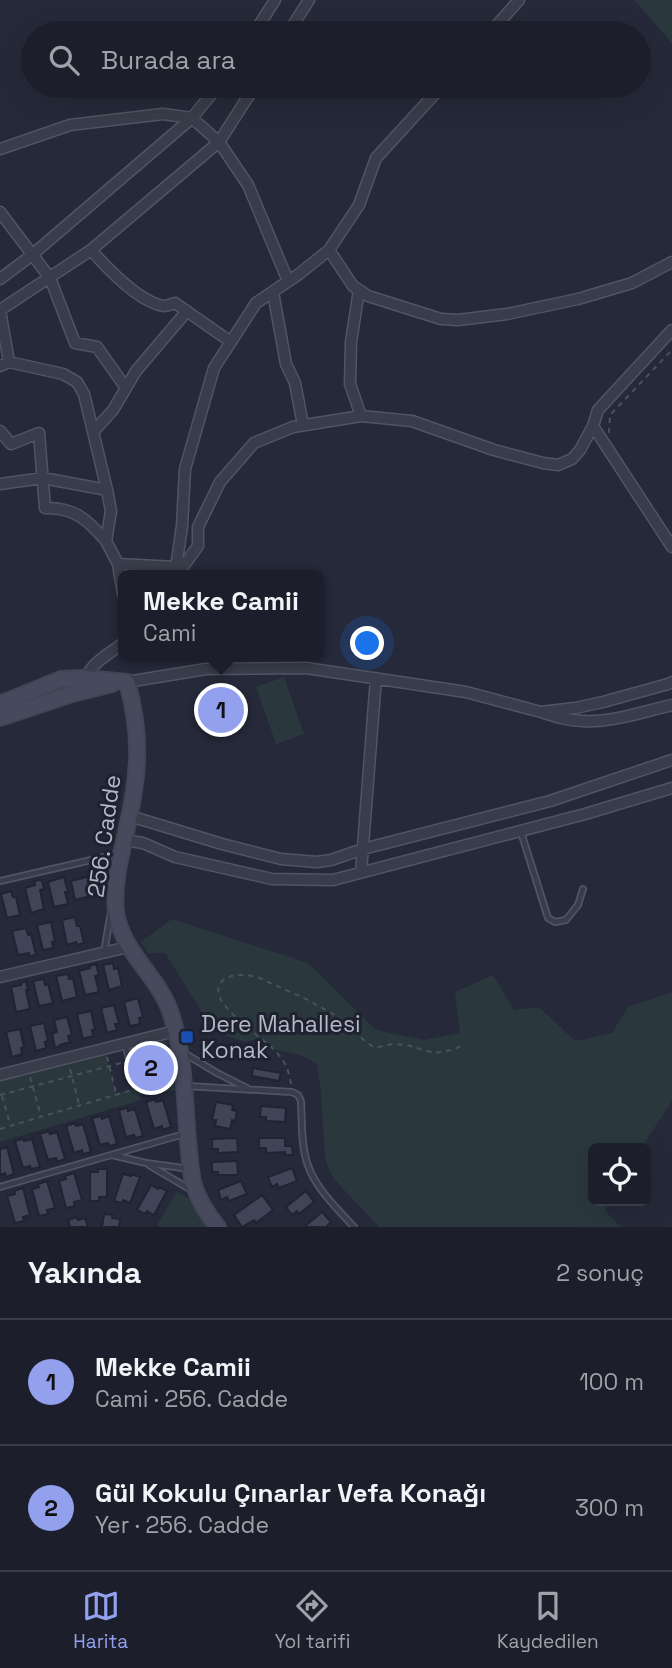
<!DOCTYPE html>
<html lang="tr">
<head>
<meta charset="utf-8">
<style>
  :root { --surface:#1c1f2b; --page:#252733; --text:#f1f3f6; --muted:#a0a2a9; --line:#3a3d47; --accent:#92a0ed }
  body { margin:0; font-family:"Space Grotesk",sans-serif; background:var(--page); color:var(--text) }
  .controls { position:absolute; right:21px; bottom:21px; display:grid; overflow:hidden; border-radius:10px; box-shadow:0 7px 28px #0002 }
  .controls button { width:63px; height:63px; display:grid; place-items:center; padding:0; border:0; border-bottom:2px solid var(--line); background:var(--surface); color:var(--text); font:35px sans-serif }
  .you { position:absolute; left:368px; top:644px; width:24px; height:24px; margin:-18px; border:5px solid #fff; border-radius:50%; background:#1a73e8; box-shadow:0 0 0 10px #1a73e833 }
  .badge { display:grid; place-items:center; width:46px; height:46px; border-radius:50%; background:var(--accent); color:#111; font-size:23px; font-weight:700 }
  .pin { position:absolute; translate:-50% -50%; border:4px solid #fff; box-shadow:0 2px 7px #0006 }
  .popup { position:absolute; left:118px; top:570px; width:206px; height:91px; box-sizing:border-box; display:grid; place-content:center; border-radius:10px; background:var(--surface); filter:drop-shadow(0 2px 5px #0005); font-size:23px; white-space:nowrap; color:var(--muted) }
  .popup b { font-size:26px; color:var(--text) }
  .popup::after { content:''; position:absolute; left:50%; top:100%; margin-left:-14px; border:14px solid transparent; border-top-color:var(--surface) }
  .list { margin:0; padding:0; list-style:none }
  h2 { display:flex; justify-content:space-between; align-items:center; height:91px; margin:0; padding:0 28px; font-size:30px }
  h2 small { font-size:23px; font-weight:400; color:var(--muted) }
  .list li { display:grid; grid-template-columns:46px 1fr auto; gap:21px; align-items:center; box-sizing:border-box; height:126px; padding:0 28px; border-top:2px solid var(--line) }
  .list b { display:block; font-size:26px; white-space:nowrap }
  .list p { margin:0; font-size:23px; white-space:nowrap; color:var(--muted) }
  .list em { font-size:23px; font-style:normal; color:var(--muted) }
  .icon { flex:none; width:38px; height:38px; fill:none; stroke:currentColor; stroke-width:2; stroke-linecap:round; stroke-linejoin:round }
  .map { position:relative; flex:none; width:672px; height:1227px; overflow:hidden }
  .search { position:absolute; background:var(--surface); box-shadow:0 7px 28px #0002; left:21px; right:21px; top:21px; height:77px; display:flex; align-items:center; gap:18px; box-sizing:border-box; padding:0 24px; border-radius:38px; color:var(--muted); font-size:26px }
  .sheet { height:343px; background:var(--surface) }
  nav { display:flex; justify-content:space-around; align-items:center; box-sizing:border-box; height:98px; border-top:2px solid var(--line); background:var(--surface); font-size:19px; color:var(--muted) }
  nav a { display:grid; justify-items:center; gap:4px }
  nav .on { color:var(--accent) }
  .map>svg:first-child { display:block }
  .green { fill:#2a383e }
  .building { fill:#3f4457; stroke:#202331; stroke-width:2 }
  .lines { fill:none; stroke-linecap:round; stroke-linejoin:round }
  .lane-casing { stroke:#515462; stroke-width:8 }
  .street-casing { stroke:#515462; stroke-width:13 }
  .secondary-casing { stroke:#424553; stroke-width:18 }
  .path { stroke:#47535a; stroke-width:2; stroke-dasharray:5 5; stroke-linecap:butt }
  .lane { stroke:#393c4a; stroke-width:4.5 }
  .street { stroke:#393c4a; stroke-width:10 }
  .secondary { stroke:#474a5d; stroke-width:14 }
  .transit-dot { fill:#1a4fb4; stroke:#1e212f; stroke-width:2.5 }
  .labels { text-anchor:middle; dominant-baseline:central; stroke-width:6; stroke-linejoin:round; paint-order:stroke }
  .street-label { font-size:23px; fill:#b4b7c6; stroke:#1e212f }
  .poi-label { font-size:23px; fill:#b4b7c6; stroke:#1e212f; text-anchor:start }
</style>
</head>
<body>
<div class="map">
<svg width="672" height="1227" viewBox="0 0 672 1227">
  <rect width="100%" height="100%" fill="#252939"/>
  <!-- green -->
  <path class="green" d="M634 0H672V43Z
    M284 677 304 734 276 744 256 687Z
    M172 919 308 963 376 1030 425 1040 460 1033 455 992 493 975 514 1010 539 1007 575 1041 612 1033 628 1007 672 992V1101L641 1148H593V1201H610L605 1211 621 1227H379L334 1179 328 1168 325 1157 321 1092 317 1064 300 1055 273 1049 261 1038 246 1042 228 1037 210 1025 165 953H148L141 942Z
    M167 1040 175 1090 163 1093 160 1080 169 1078 163 1052 154 1054 153 1050 143 1052 142 1046Z
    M106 1055 116 1093 138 1088 141 1100 0 1142V1081Z
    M177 1191 189 1199 207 1227H160L157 1225Z"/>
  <!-- building -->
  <path class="building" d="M224 685 240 726 217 735 201 694Z
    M91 876 95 895 75 900 71 881Z
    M64 877 68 892H65L68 904 54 907 48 882Z
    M42 880 44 889 40 890 44 909 31 913 25 888 35 885 34 881Z
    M11 891 13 897H16L20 915 7 918 1 894Z
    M75 917 77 926H80L84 943 77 945 76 942 67 945 62 920Z
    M51 922 55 941 52 942 53 948 43 950 37 925Z
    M26 928 28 935 31 934 36 955 29 956V953L18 955 12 931Z
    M113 963 114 969 118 968 122 986 109 990 103 965Z
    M96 964 99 975 95 976 99 992 85 995 79 971 90 968 89 966Z
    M68 974 69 979 73 978 77 997 62 1001 56 976Z
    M44 979 45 985 48 984 53 1003 39 1006 33 981Z
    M26 981 28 990H26L30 1009 16 1012 11 987 21 985V983Z
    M138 998 143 1017 139 1018 140 1024 130 1026 124 1002Z
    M114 1005 119 1024H115L117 1030 107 1033 101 1008Z
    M91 1011 95 1030H92L93 1036 83 1039 77 1014Z
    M67 1017 72 1035 68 1036 70 1042 60 1045V1046L55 1048 52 1034 57 1032 54 1020Z
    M44 1023 48 1041 45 1042 46 1048 36 1051 30 1026Z
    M20 1029 24 1047 21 1048 22 1054 12 1057 6 1032Z
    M152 1052 153 1056 159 1054 161 1062H163L165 1077 157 1079 158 1083 145 1086 142 1073 139 1074 137 1067H141L138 1055Z
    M253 1068 281 1073 279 1081 252 1076Z
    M155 1099 156 1102 163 1100 171 1127 163 1130 162 1126 154 1129 146 1102Z
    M216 1102 233 1105 232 1110 237 1111 235 1121 232 1120 230 1129 215 1126 216 1120H212Z
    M261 1106 286 1108 285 1122 266 1121V1117H260Z
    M127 1108 128 1111 135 1109 143 1136 135 1138 134 1135 126 1137 119 1110Z
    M101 1116 102 1119 109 1116 117 1144 109 1146 108 1143 100 1145 92 1118Z
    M75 1123 76 1126 83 1124 91 1152 83 1154 82 1150 74 1153 66 1126Z
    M49 1131 50 1134 57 1132 65 1159 57 1162 56 1158 48 1160 40 1134Z
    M237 1138 238 1152 218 1153V1149H212V1139Z
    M259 1138H285V1146H292L293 1155H285V1152L266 1153V1148H259Z
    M23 1139 24 1141 32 1139 40 1167 31 1169 30 1166 23 1168 15 1141Z
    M7 1147 14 1174 6 1177 5 1173 0 1175V1149Z
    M237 1161 238 1175H218V1172H212V1162Z
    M292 1168 297 1181 279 1188 277 1184 272 1187 268 1177Z
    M98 1169H107V1197H99V1201H90V1172H98Z
    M74 1173 82 1200 74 1202 75 1206 66 1208 59 1181 66 1179 65 1176Z
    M123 1174 131 1176V1174L140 1177 130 1203 123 1200 122 1203 114 1201Z
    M47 1181 55 1208 47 1210 48 1214 39 1216 32 1189 39 1187 38 1184Z
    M241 1181 247 1194 229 1201 227 1197 221 1200 218 1190Z
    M151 1185 158 1189 159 1187 167 1191 154 1215 147 1211 145 1214 137 1210Z
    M23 1188 30 1215 23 1217 24 1221 15 1223 7 1196 15 1194 14 1191Z
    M306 1191 314 1202 299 1214 297 1211 292 1215 286 1207Z
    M262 1195 273 1210 256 1223 254 1220 242 1227 234 1215Z
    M322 1212 331 1222 326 1227H304Z
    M104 1214 113 1215 112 1218 120 1219 119 1227H102Z
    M77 1217 78 1220 85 1218 88 1227H70L68 1220Z"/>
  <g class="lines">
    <!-- lane casing -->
    <g class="lane-casing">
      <path id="lane" d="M521 832 548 918 555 922 566 920 578 905 583 889
        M0 881 117 854
        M104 952 111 912
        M125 1044 133 1074
        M184 1053 217 1073 247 1088
        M187 1086 292 1092 298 1095 301 1101C302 1119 301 1138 305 1155 311 1185 335 1206 354 1227
        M112 1155 146 1163 190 1169
        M149 1165 193 1191
        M0 1187 184 1134"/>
    </g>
    <!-- street casing -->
    <g class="street-casing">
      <path id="street" d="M254 33 275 0
        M288 33 309 0
        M490 33 519 0
        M0 149 70 125 163 114 192 118 219 142 248 185 288 281
        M0 212 50 278 75 343 97 347 126 388
        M91 250C106 267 140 303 164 306 167 306 172 304 175 303L231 342
        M329 250 353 286 368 296 441 319 458 320 507 314 578 299 632 283 672 262
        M0 279 32 255 192 118 218 86
        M359 290 351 342 350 384 361 416
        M273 292 286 364 295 383 303 425
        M0 310 91 250 219 142 255 86
        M0 310 9 362
        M0 366 9 362 63 374 77 382 84 394 107 490 111 511 106 541 118 564 123 594
        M593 426 672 547
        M0 431 11 444 39 433 45 508C74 507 88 520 106 541
        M93 432 113 410 136 371 187 311
        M0 484 43 478 107 490
        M118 564 176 567
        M175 575 182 526 185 469 214 368 256 303 299 274 329 250 359 205 376 158 442 86
        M177 575 198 546V527L220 482 254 443 293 427 361 416 412 421 494 450 543 463 558 465 572 459 580 450 593 426 598 410 672 330
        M127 682 206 669 306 668 466 692 541 712 575 708 603 702 668 684 672 682
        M84 684C89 663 108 655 123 643
        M544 713C557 717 569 721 583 721 611 723 645 711 672 705
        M130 816 222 844 281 859 317 862 331 860 363 849 550 801 672 760
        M124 840 143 843 175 857 272 879 333 880 585 814 672 788
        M361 872 376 678
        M0 977 128 947
        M0 1075 175 1031"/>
    </g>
    <!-- secondary casing -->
    <g class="secondary-casing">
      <path id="secondary" d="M127 682C142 735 139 775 127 828 121 856 113 883 116 912 122 953 159 976 171 1014 189 1068 183 1127 193 1183 198 1199 207 1214 218 1227
        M0 704 61 679 85 678 127 682
        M0 718 72 694 112 684"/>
    </g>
    <!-- path -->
    <path class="path" d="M609 433 610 415 672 350
      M136 1053 153 1049 154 1054 163 1052 169 1078 160 1080 162 1088 143 1093 139 1079
      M107 1057 116 1093
      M70 1069 79 1104
      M30 1077 41 1116
      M291 1084C289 1072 286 1063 278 1054 264 1038 224 1013 219 995 217 989 219 985 223 980L234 975H247L257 977 306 999 340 1018 366 1042 372 1046 378 1047 392 1044 407 1045 434 1053 453 1050 464 1044
      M0 1095 121 1063
      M2 1096 10 1124
      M0 1129 142 1087"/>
    <!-- lane -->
    <use href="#lane" class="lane"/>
    <!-- street -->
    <use href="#street" class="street"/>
    <!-- secondary -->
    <use href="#secondary" class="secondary"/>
  </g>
  <!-- markers -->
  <rect class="transit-dot" x="180" y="1030" width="14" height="14" rx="3.5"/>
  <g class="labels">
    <!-- street labels -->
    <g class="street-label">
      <text transform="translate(104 836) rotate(-82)">256. Cadde</text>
    </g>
    <!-- poi labels -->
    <g class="poi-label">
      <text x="201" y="1024">Dere Mahallesi<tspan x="201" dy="26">Konak</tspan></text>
    </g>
  </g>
</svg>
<div class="controls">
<button><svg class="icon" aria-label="locate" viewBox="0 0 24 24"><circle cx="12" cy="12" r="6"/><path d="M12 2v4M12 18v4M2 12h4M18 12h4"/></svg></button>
</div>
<div class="you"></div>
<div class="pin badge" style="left:221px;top:710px">1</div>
<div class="popup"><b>Mekke Camii</b>Cami</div>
<div class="pin badge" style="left:151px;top:1068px">2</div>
<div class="search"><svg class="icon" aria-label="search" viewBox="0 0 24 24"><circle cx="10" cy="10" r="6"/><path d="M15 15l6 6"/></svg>Burada ara</div>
</div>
<section class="sheet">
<h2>Yakında<small>2 sonuç</small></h2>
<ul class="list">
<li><span class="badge">1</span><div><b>Mekke Camii</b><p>Cami · 256. Cadde</p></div><em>100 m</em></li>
<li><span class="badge">2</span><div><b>Gül Kokulu Çınarlar Vefa Konağı</b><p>Yer · 256. Cadde</p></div><em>300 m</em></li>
</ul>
</section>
<nav>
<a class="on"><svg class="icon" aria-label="map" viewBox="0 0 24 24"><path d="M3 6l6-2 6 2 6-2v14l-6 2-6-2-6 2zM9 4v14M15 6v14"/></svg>Harita</a>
<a><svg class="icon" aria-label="directions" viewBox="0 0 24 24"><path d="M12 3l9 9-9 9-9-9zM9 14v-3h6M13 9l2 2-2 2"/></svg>Yol tarifi</a>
<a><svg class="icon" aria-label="saved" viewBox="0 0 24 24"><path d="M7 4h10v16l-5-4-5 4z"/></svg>Kaydedilen</a>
</nav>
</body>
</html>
